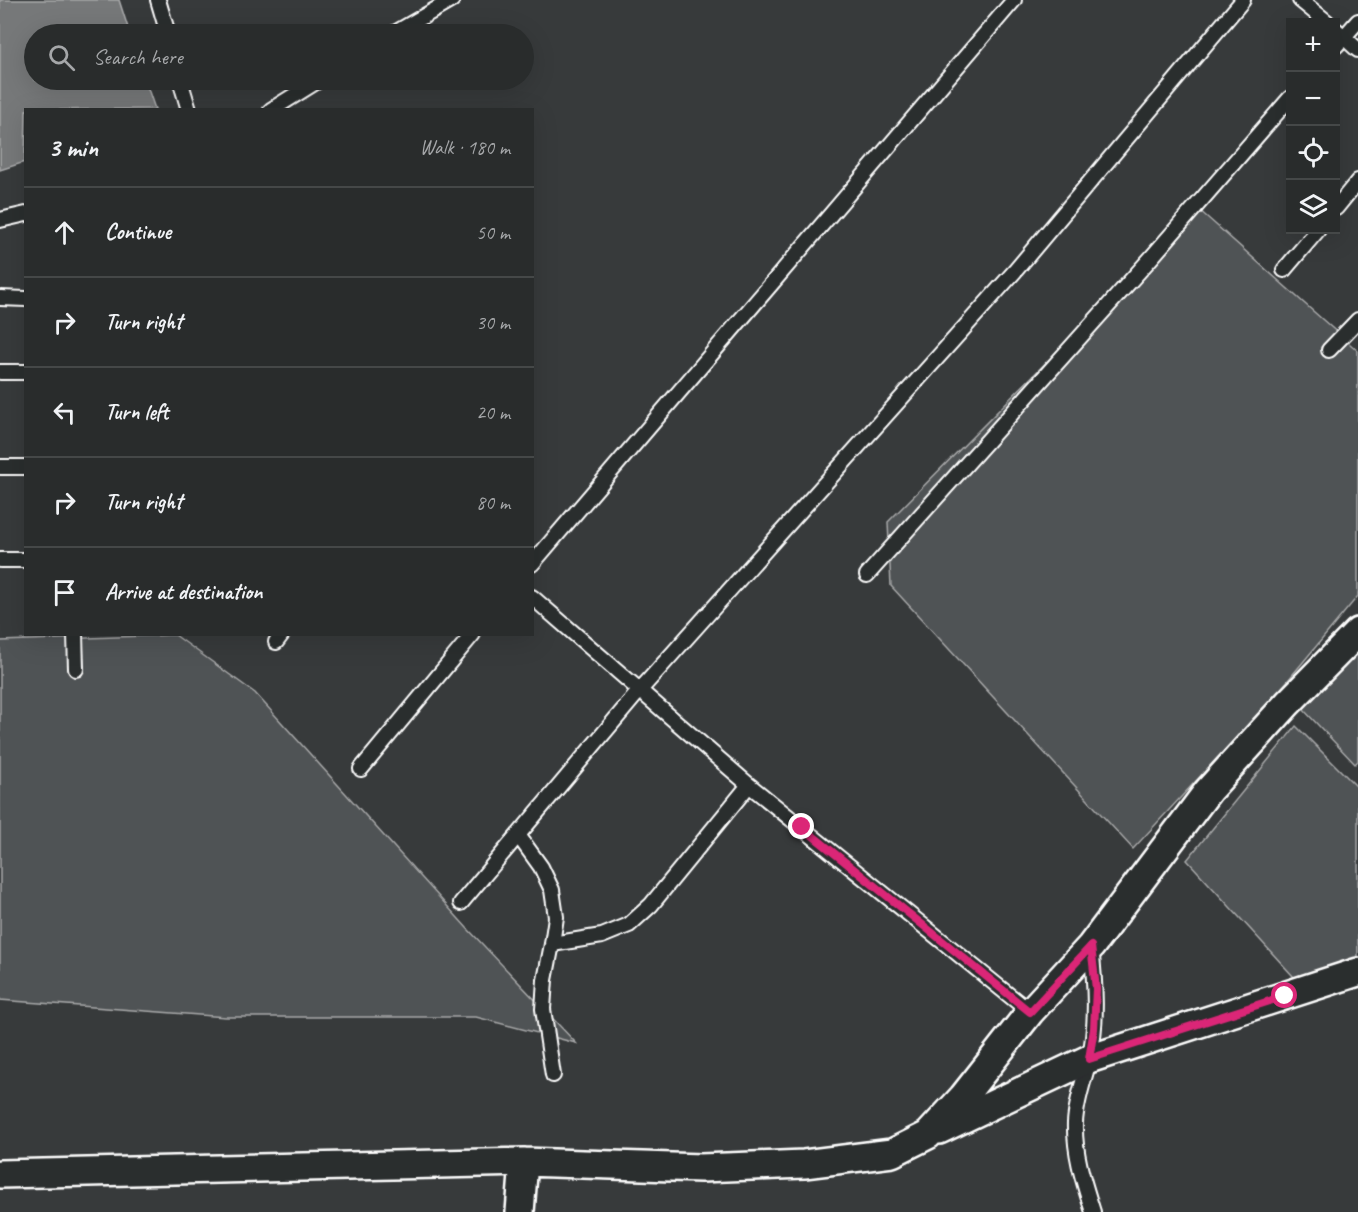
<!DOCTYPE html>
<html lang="en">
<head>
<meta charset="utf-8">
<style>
  :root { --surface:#292c2c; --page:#353838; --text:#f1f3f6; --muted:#a5a7a9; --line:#454848 }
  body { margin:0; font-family:Caveat,sans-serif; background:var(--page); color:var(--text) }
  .controls { position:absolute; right:18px; top:18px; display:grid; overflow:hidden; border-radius:0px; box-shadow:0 6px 24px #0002 }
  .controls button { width:54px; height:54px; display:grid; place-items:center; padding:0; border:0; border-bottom:2px solid var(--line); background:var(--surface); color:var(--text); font:30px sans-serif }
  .stop { position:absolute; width:18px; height:18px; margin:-14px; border:4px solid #db2777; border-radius:50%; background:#fff }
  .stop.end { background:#db2777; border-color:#fff; box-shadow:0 2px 6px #0008 }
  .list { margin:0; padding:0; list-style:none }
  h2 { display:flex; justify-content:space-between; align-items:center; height:78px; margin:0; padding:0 24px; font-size:26px }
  h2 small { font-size:20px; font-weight:400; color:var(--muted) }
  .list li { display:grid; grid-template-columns:39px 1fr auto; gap:18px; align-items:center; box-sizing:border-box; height:90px; padding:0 24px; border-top:2px solid var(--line) }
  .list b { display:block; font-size:22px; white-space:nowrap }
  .list em { font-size:20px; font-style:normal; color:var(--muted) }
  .icon { flex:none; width:33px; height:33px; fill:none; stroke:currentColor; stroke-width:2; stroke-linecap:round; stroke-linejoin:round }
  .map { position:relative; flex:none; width:1358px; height:1212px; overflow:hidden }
  .search { position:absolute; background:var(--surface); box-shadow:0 6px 24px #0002; left:24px; top:24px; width:510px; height:66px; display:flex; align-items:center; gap:15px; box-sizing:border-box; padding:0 21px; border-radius:33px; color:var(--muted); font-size:22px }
  .panel { position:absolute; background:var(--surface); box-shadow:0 6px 24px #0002; left:24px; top:108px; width:510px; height:528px; border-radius:0px }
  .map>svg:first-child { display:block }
  .green { fill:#505354; stroke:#a8a9aa; stroke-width:1.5 }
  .water { fill:#767879; stroke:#adaeaf; stroke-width:1.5 }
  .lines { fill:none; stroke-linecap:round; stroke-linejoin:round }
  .service-casing { stroke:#fff; stroke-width:18 }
  .minor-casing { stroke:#fff; stroke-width:32 }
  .service { stroke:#2a2d2e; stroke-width:14 }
  .minor { stroke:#2a2d2e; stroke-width:27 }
  .route { stroke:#db2777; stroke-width:8 }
</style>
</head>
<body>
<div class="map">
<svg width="1358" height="1212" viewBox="0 0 1358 1212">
  <rect width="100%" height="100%" fill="#373a3b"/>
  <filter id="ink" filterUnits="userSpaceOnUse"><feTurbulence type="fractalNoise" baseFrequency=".0167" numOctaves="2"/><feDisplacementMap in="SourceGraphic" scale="12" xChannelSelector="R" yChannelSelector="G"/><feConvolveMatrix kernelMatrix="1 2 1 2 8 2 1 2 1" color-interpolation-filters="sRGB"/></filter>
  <g filter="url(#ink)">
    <!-- green -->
    <path class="green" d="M1198 209 1358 351V596L1279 691 1133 849 891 586 888 522Z
      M175 635 255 693 467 928 576 1043 476 1017H226L0 1000V641Z
      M1358 638V761L1355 764 1301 707Z
      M1296 726 1358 788V961L1304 988 1187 860Z"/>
    <!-- water -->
    <path class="water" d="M0 0H119L130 34H34V80H145L155 109 26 110 25 162 0 170Z"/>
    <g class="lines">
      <!-- service casing -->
      <g class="service-casing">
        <path id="service" d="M158 0 168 34
          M1300 0 1327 22
          M1336 30 1358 50
          M393 34 452 0
          M1336 46 1358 21
          M180 80 189 110
          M271 110 319 80
          M1336 208 1358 181
          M0 220 26 214
          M1284 270 1318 230
          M0 298 26 299
          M1329 350 1358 320
          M0 372H26
          M0 467H26
          M0 560H26
          M532 564 1014 0
          M867 575 1151 258 1290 98
          M532 597 749 785 1030 1012
          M75 634 76 669
          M276 642 282 634
          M361 769 473 634
          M518 835 541 867 552 890 556 917 552 944 545 980 543 1009 553 1075
          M461 903 640 690 1015 271 1243 0
          M552 944 602 936 629 925 651 905 749 785
          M1091 946C1095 984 1098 1022 1089 1060 1084 1081 1076 1101 1075 1123 1074 1154 1084 1183 1093 1212"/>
      </g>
      <!-- minor casing -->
      <g class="minor-casing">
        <path id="minor" d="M939 1130 1089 1059 1358 972
          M0 1174 524 1162 701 1168 804 1164 892 1153 928 1135 963 1097 1030 1012 1091 946 1208 791 1288 703 1358 632
          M520 1212 524 1162"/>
      </g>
      <!-- service -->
      <use href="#service" class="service"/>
      <!-- minor -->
      <use href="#minor" class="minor"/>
    </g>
  </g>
  <g class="lines" filter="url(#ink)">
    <!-- route -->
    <path class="route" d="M802 827 1030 1012 1091 946 1096 989 1094 1029 1089 1059 1285 996"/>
  </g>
</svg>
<div class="controls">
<button>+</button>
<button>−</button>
<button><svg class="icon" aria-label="locate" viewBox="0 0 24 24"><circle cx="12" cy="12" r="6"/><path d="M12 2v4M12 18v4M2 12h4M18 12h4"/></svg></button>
<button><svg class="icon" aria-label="layers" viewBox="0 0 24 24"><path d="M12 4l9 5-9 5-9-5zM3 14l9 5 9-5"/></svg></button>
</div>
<div class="stop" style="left:1285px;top:996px"></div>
<div class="stop end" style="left:802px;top:827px"></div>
<div class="search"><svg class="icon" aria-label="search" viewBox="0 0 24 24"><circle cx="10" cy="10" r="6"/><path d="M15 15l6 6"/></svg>Search here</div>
<section class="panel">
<h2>3 min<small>Walk · 180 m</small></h2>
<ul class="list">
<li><svg class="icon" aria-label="ahead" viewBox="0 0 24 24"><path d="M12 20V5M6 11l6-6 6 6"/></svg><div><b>Continue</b></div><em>50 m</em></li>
<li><svg class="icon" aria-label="right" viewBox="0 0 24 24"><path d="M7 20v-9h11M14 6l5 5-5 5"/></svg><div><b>Turn right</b></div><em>30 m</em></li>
<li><svg class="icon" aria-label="left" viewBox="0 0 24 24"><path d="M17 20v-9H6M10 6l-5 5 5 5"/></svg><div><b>Turn left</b></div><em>20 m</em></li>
<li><svg class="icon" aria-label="right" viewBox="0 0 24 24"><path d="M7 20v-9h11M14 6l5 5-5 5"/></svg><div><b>Turn right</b></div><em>80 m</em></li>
<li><svg class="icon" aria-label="arrive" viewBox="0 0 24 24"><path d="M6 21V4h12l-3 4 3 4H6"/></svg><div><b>Arrive at destination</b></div></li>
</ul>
</section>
</div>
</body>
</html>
